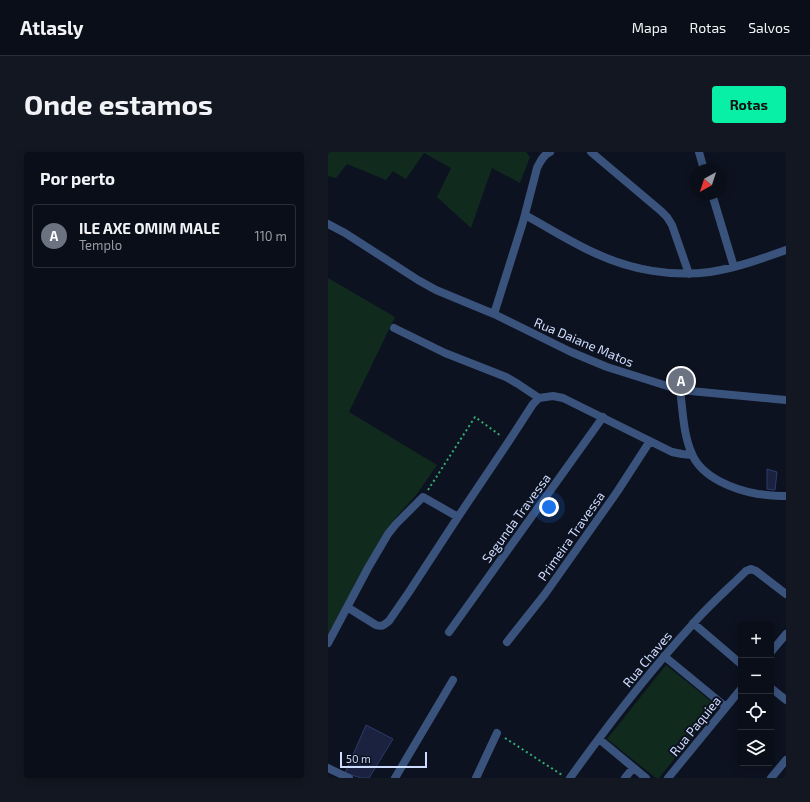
<!DOCTYPE html>
<html lang="pt">
<head>
<meta charset="utf-8">
<style>
  :root { --surface:#0a0e18; --page:#131721; --text:#f1f3f6; --muted:#999ca2; --line:#2a2e37; --accent:#08f0a6 }
  body { margin:0; font-family:"Exo 2",sans-serif; background:var(--page); color:var(--text) }
  .controls { position:absolute; right:12px; bottom:12px; display:grid; overflow:hidden; border-radius:4px; box-shadow:0 2px 10px #0003 }
  .controls button { width:36px; height:36px; display:grid; place-items:center; padding:0; border:0; border-bottom:1px solid var(--line); background:var(--surface); color:var(--text); font:20px sans-serif }
  .compass { position:absolute; left:362px; top:12px; width:36px; height:36px; border-radius:50%; background:var(--surface); box-shadow:0 2px 10px #0003; rotate:219deg }
  .scale { position:absolute; left:12px; bottom:10px; width:87px; box-sizing:border-box; padding-left:4px; border:2px solid #cedcfd; border-top:0; font-size:11px; line-height:14px; white-space:nowrap; color:#cedcfd; -webkit-text-stroke:3px #0d1220; paint-order:stroke }
  .you { position:absolute; left:221px; top:355px; width:14px; height:14px; margin:-10px; border:3px solid #fff; border-radius:50%; background:#1a73e8; box-shadow:0 0 0 6px #1a73e833 }
  .badge { display:grid; place-items:center; width:26px; height:26px; border-radius:50%; background:var(--accent); color:#fff; font-size:13px; font-weight:700 }
  .pin { position:absolute; translate:-50% -50%; border:2px solid #fff; box-shadow:0 1px 4px #0006 }
  .list { margin:0; padding:0; list-style:none }
  h2 { display:flex; justify-content:space-between; align-items:center; height:52px; margin:0; padding:0 16px; font-size:17px }
  h2 small { font-size:13px; font-weight:400; color:var(--muted) }
  .list li { display:grid; grid-template-columns:26px 1fr auto; gap:12px; align-items:center; box-sizing:border-box; height:64px; margin:0 8px 8px; padding:0 8px; border:1px solid var(--line); border-radius:4px }
  .list b { display:block; font-size:15px; white-space:nowrap }
  .list p { margin:0; font-size:13px; white-space:nowrap; color:var(--muted) }
  .list em { font-size:13px; font-style:normal; color:var(--muted) }
  .icon { flex:none; width:22px; height:22px; fill:none; stroke:currentColor; stroke-width:2; stroke-linecap:round; stroke-linejoin:round }
  .map { position:relative; flex:none; width:458px; height:626px; overflow:hidden; border-radius:4px }
  header { display:flex; align-items:center; gap:24px; box-sizing:border-box; height:56px; padding:0 20px; background:var(--surface); border-bottom:1px solid var(--line) }
  header strong { font-size:19px }
  nav { display:flex; gap:22px; margin-inline-start:auto; font-size:14px }
  .intro { display:flex; align-items:center; justify-content:space-between; box-sizing:border-box; height:96px; padding:0 24px }
  h1 { margin:0; font-size:28px }
  .button { padding:10px 18px; border-radius:4px; background:var(--accent); color:#111; font-size:14px; font-weight:700 }
  main { display:flex; gap:24px; padding:0 24px }
  aside { flex:1; background:var(--surface); border-radius:4px; box-shadow:0 2px 10px #0003 }
  .map>svg:first-child { display:block }
  .green { fill:#112a1e }
  .building { fill:#1a2240; stroke:#2d3b6b }
  .lines { fill:none; stroke-linecap:round; stroke-linejoin:round }
  .path { stroke:#32ae73; stroke-width:2; stroke-dasharray:2 3; stroke-linecap:butt }
  .street { stroke:#3a537d; stroke-width:8 }
  .labels { text-anchor:middle; dominant-baseline:central; stroke-width:4; stroke-linejoin:round; paint-order:stroke }
  .street-label { font-size:13px; fill:#cedcfd; stroke:#0d1220 }
</style>
</head>
<body>
<header>
<strong>Atlasly</strong>
<nav><a>Mapa</a><a>Rotas</a><a>Salvos</a></nav>
</header>
<div class="intro"><h1>Onde estamos</h1><a class="button">Rotas</a></div>
<main>
<aside>
<h2>Por perto<small></small></h2>
<ul class="list">
<li><span class="badge" style="background:#6b7280">A</span><div><b>ILE AXE OMIM MALE</b><p>Templo</p></div><em>110 m</em></li>
</ul>
</aside>
<div class="map">
<svg width="458" height="626" viewBox="0 0 458 626">
  <rect width="100%" height="100%" fill="#0d1220"/>
  <!-- green -->
  <path class="green" d="M0 0H198L202 5 192 31 164 16 143 76 109 45 123 16 96 1 78 27 65 19 58 28 19 12 8 26 0 24Z
    M0 126 67 165 21 260 109 313 89 342 63 371 0 482Z
    M338 513 389 554 331 626H328L279 587Z"/>
  <!-- building -->
  <path class="building" d="M439 317 449 320 447 338 439 337Z
    M38 573 65 587 41 626H33L17 621Z"/>
  <g class="lines">
    <!-- path -->
    <path class="path" d="M100 338 147 265 173 284
      M177 586 234 623"/>
    <!-- street -->
    <path class="street" d="M263 0 333 59 339 65 344 73 361 122
      M371 0 376 18
      M384 42 406 115
      M197 63C221 76 244 91 269 102 304 118 344 125 382 120 408 116 433 107 458 98
      M0 72 17 81 90 128 108 138 166 162 243 200 279 215 352 238 458 248
      M166 162 195 70 209 16C212 10 215 3 222 0
      M66 176 117 201 178 225 190 232 211 246
      M352 238C355 259 355 282 364 302 374 326 407 338 430 342 439 343 449 344 458 344
      M19 455 48 473C54 475 56 473 61 469L81 440 130 365 181 289 205 252 211 246 225 244 235 246 344 300 354 302 364 303
      M365 471 413 512
      M121 480 275 265
      M179 490 217 442 289 340 322 289
      M0 491 40 416 60 382 68 372 95 345 130 365
      M443 500 458 482
      M336 504 398 555
      M443 536 458 548
      M271 587 318 626
      M0 616 21 626
      M67 626 125 528
      M148 626 169 581
      M242 626C280 573 320 521 364 473 380 454 400 437 418 419L423 417 428 419 458 442
      M297 626 305 616
      M340 626 413 537
      M443 626 458 608"/>
  </g>
  <g class="labels">
    <!-- street labels -->
    <g class="street-label">
      <text transform="translate(256 190) rotate(23)">Rua Daiane Matos</text>
      <text transform="translate(188 366) rotate(-54)">Segunda Travessa</text>
      <text transform="translate(243 384) rotate(-55)">Primeira Travessa</text>
      <text transform="translate(319 507) rotate(-50)">Rua Chaves</text>
      <text transform="translate(367 574) rotate(-51)">Rua Paquiea</text>
    </g>
  </g>
</svg>
<div class="controls">
<button>+</button>
<button>−</button>
<button><svg class="icon" aria-label="locate" viewBox="0 0 24 24"><circle cx="12" cy="12" r="6"/><path d="M12 2v4M12 18v4M2 12h4M18 12h4"/></svg></button>
<button><svg class="icon" aria-label="layers" viewBox="0 0 24 24"><path d="M12 4l9 5-9 5-9-5zM3 14l9 5 9-5"/></svg></button>
</div>
<svg class="compass" viewBox="-18 -18 36 36"><path d="M0-13l5 13h-10z" fill="#e53935"/><path d="M0 13l5-13h-10z" fill="#999ca2"/></svg>
<div class="scale">50 m</div>
<div class="you"></div>
<div class="pin badge" style="left:353px;top:229px;background:#6b7280">A</div>
</div>
</main>
</body>
</html>
